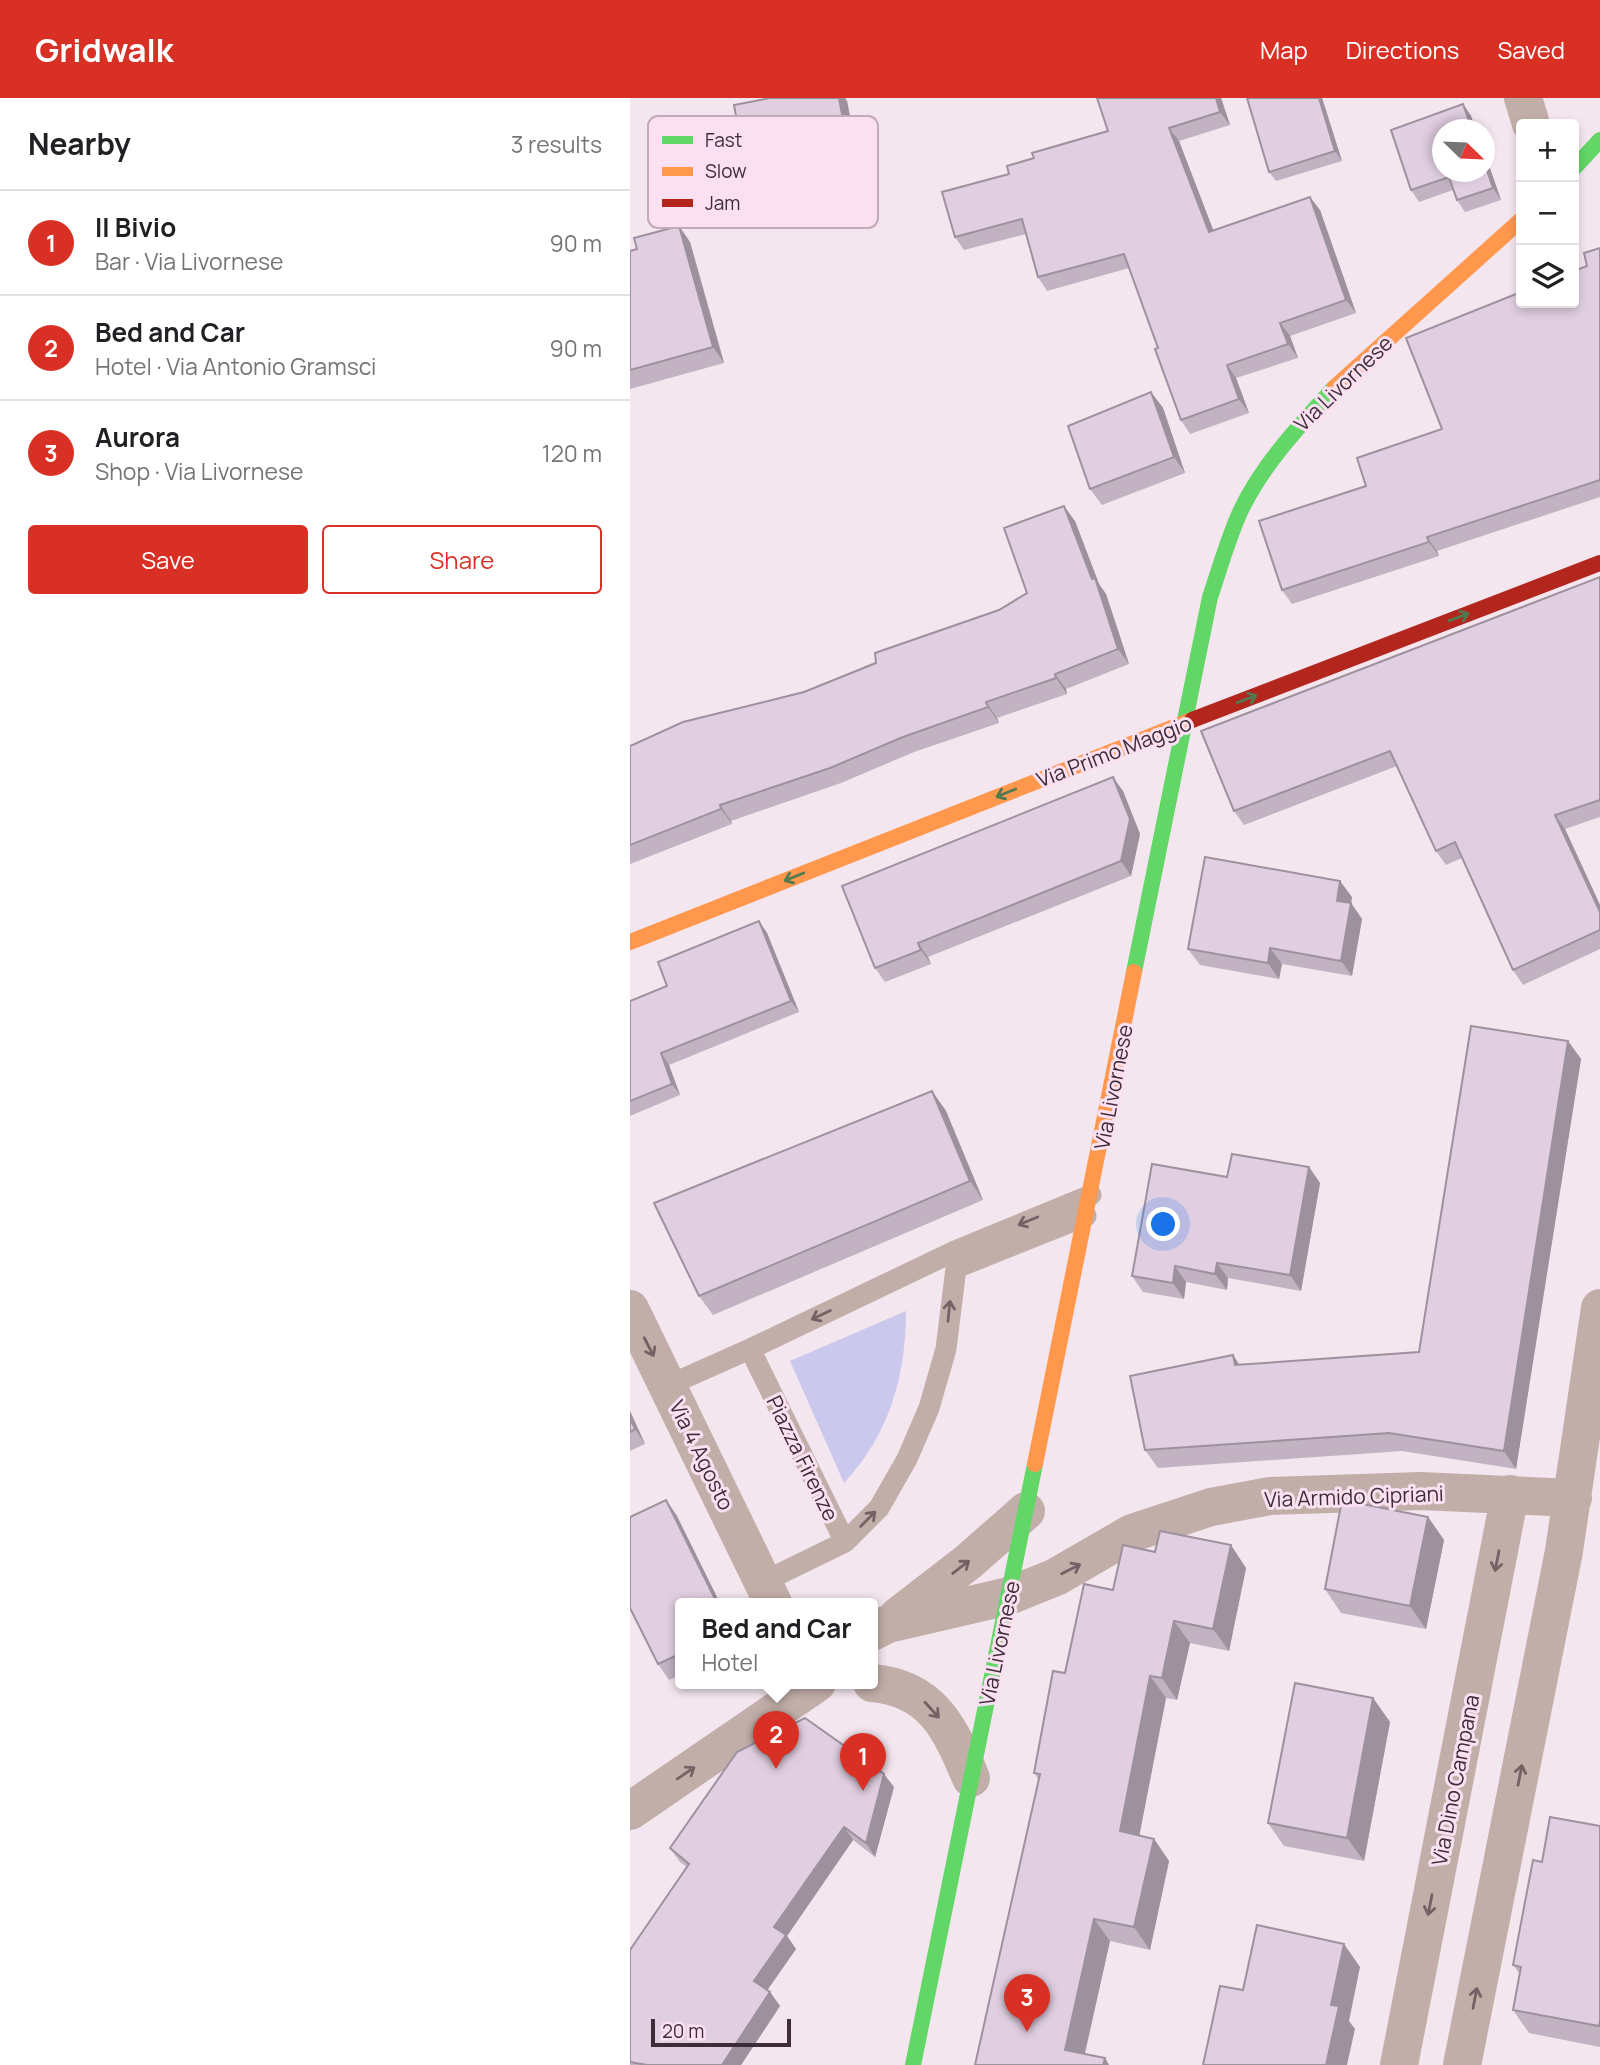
<!DOCTYPE html>
<html lang="en">
<head>
<meta charset="utf-8">
<style>
  :root { --surface:#fff; --page:#f6f6f6; --text:#202124; --muted:#757577; --line:#e0e0e0; --accent:#d93025 }
  body { margin:0; font-family:Manrope,sans-serif; background:var(--page); color:var(--text) }
  .controls { position:absolute; right:21px; top:21px; display:grid; overflow:hidden; border-radius:7px; box-shadow:0 4px 10px #0003 }
  .controls button { width:63px; height:63px; display:grid; place-items:center; padding:0; border:0; border-bottom:2px solid var(--line); background:var(--surface); color:var(--text); font:35px sans-serif }
  .compass { position:absolute; left:802px; top:21px; width:63px; height:63px; border-radius:50%; background:var(--surface); box-shadow:0 4px 10px #0003; rotate:113deg }
  .scale { position:absolute; left:21px; bottom:18px; width:140px; box-sizing:border-box; padding-left:7px; border:4px solid #3e2d38; border-top:0; font-size:19px; line-height:24px; white-space:nowrap; color:#3e2d38; -webkit-text-stroke:5px #fae0f0; paint-order:stroke }
  .you { position:absolute; left:534px; top:1127px; width:24px; height:24px; margin:-18px; border:5px solid #fff; border-radius:50%; background:#1a73e8; box-shadow:0 0 0 10px #1a73e833 }
  .badge { display:grid; place-items:center; width:46px; height:46px; border-radius:50%; background:var(--accent); color:#fff; font-size:23px; font-weight:700 }
  .pin { position:absolute; translate:-50% -58px; filter:drop-shadow(0 2px 4px #0008) }
  .pin::after { content:''; position:absolute; top:37px; width:24px; height:21px; background:inherit; clip-path:polygon(0 0,100% 0,50% 100%) }
  .popup { position:absolute; left:45px; top:1500px; width:203px; height:91px; box-sizing:border-box; display:grid; place-content:center; border-radius:7px; background:var(--surface); filter:drop-shadow(0 2px 5px #0005); font-size:23px; white-space:nowrap; color:var(--muted) }
  .popup b { font-size:26px; color:var(--text) }
  .popup::after { content:''; position:absolute; left:50%; top:100%; margin-left:-14px; border:14px solid transparent; border-top-color:var(--surface) }
  .list { margin:0; padding:0; list-style:none }
  h2 { display:flex; justify-content:space-between; align-items:center; height:91px; margin:0; padding:0 28px; font-size:30px }
  h2 small { font-size:23px; font-weight:400; color:var(--muted) }
  .list li { display:grid; grid-template-columns:46px 1fr auto; gap:21px; align-items:center; box-sizing:border-box; height:105px; padding:0 28px; border-top:2px solid var(--line) }
  .list b { display:block; font-size:26px; white-space:nowrap }
  .list p { margin:0; font-size:23px; white-space:nowrap; color:var(--muted) }
  .list em { font-size:23px; font-style:normal; color:var(--muted) }
  .actions { display:flex; gap:14px; padding:21px 28px }
  .actions a { flex:1; padding:16px 0; border:2px solid var(--accent); border-radius:7px; text-align:center; font-size:24px; color:var(--accent) }
  .actions .main { background:var(--accent); color:#fff }
  .icon { flex:none; width:38px; height:38px; fill:none; stroke:currentColor; stroke-width:2; stroke-linecap:round; stroke-linejoin:round }
  .map { position:relative; flex:none; width:970px; height:1967px; overflow:hidden }
  header { display:flex; align-items:center; gap:42px; box-sizing:border-box; height:98px; padding:0 35px; background:var(--accent); color:#fff }
  header strong { font-size:33px }
  nav { display:flex; gap:38px; margin-inline-start:auto; font-size:24px }
  main { display:flex }
  aside { flex:1; background:var(--surface) }
  .map>svg:first-child { display:block }
  .green { fill:#cbc8ee }
  .lines { fill:none; stroke-linecap:round; stroke-linejoin:round }
  .lane { stroke:#c2aea9; stroke-width:21 }
  .street { stroke:#c2aea9; stroke-width:38 }
  .fast { stroke:#63d668; stroke-width:16 }
  .slow { stroke:#ff974d; stroke-width:16 }
  .jam { stroke:#b3261e; stroke-width:16 }
  .wall { fill:#c2b2c2 }
  .shaded-wall { fill:#9e919e }
  .building { fill:#e1cfe1; stroke:#9e919e; stroke-width:2 }
  .oneway { stroke:#4f794e }
  .oneway2 { stroke:#736165 }
  .labels { text-anchor:middle; dominant-baseline:central; stroke-width:6; stroke-linejoin:round; paint-order:stroke }
  .street-label { font-size:21px; fill:#3e2d38; stroke:#fae0f0 }
  .key { fill:#fae0f0; stroke:#c2aab9; stroke-width:2 }
  .key-label { font-size:19px; fill:#3e2d38 }
</style>
</head>
<body>
<header>
<strong>Gridwalk</strong>
<nav><a>Map</a><a>Directions</a><a>Saved</a></nav>
</header>
<main>
<aside>
<h2>Nearby<small>3 results</small></h2>
<ul class="list">
<li><span class="badge">1</span><div><b>Il Bivio</b><p>Bar · Via Livornese</p></div><em>90 m</em></li>
<li><span class="badge">2</span><div><b>Bed and Car</b><p>Hotel · Via Antonio Gramsci</p></div><em>90 m</em></li>
<li><span class="badge">3</span><div><b>Aurora</b><p>Shop · Via Livornese</p></div><em>120 m</em></li>
</ul>
<div class="actions"><a class="main">Save</a><a>Share</a></div>
</aside>
<div class="map">
<svg width="970" height="1967" viewBox="0 0 970 1967">
  <rect width="100%" height="100%" fill="#f4e6ef"/>
  <!-- green -->
  <path class="green" d="M276 1213C276 1278 259 1337 214 1385L160 1263Z"/>
  <g class="lines">
    <!-- lane -->
    <path class="lane" d="M456 1118 326 1170 316 1251 299 1310 277 1361 249 1410 215 1444 120 1251 325 1153 461 1097
      M39 1287 120 1251
      M133 1484 215 1444"/>
    <!-- street -->
    <path class="street" d="M893 0 901 26
      M0 1211 143 1505
      M268 1518 338 1464 396 1413
      M242 1534 258 1526 379 1498 426 1479 502 1435 581 1409 640 1398 790 1393 943 1400
      M242 1585C302 1590 320 1630 341 1680
      M0 1713 187 1585
      M769 1967 880 1396
      M832 1967 934 1453 970 1210"/>
    <!-- fast -->
    <path class="fast" d="M944 70 970 42
      M504 874 580 499C590 470 598 440 611 412 633 366 670 327 704 290
      M283 1967 405 1366"/>
    <!-- slow -->
    <path class="slow" d="M704 290 891 122
      M0 844 562 622
      M405 1366 504 874"/>
    <!-- jam -->
    <path class="jam" d="M562 622 970 465"/>
  </g>
  <!-- wall -->
  <path class="wall" d="M140 0H215L217 3 238 108 134 128 123 112Z
    M467 0H591L600 27 549 43 583 132 690 112 726 215 660 238 668 260 606 280 619 315 560 336 551 322 528 250 499 170 417 193 408 179 396 136 334 152 325 139 379 76 404 60 478 33Z
    M617 0H692L712 63 646 83 639 74Z
    M833 6 841 18 846 32H813V74H855V56L871 102 835 114 827 102 823 92 789 104 781 92 761 32Z
    M49 128 60 144 94 265 0 291V153L7 151Z
    M970 150V399L807 453 809 458 662 506 652 492 736 388 812 331 957 168Z
    M521 294 533 310 555 375 472 407 460 391Z
    M445 423 469 486 476 496 499 566 436 591 437 596 367 620 369 625 284 654 211 685 101 723 102 726 0 766V648L174 594 369 512 397 495Z
    M970 479V719L935 731 970 807V851L893 887 883 872 832 760 816 767 806 753 767 668 614 727 604 713Z
    M493 693 510 736 501 778 298 859 301 866 255 884 245 870Z
    M722 799 721 805 732 821 722 878 652 866 649 881 570 867 558 851Z
    M129 823 137 835 169 914 39 967 50 997 0 1018V903L37 888Z
    M938 943 951 961 886 1371 772 1353 528 1370 515 1352 603 1257 609 1267 789 1254Z
    M302 993 316 1013 353 1102 83 1217 69 1198Z
    M679 1069 690 1085 671 1193 598 1180 597 1192 556 1184 554 1201 513 1194 502 1178 597 1079Z
    M0 1313 15 1346 0 1353Z
    M36 1402 47 1418 50 1505V1577L39 1582 28 1566Z
    M798 1419 814 1442 796 1531 711 1515 695 1491Z
    M525 1454 616 1470 599 1553 560 1545 547 1602 536 1600 509 1737 524 1741 539 1763 520 1852 480 1843 455 1956 475 1960 479 1967H345L409 1682 404 1675 435 1575 483 1492Z
    M743 1600 760 1624 734 1763 654 1748 638 1725Z
    M264 1689 245 1759 223 1742 157 1838 166 1851 137 1892 140 1894 150 1908 111 1967H0V1852L57 1769 50 1764 40 1750Z
    M970 1728V1949L899 1935 883 1912 890 1876 883 1867 912 1764Z"/>
  <!-- shaded-wall -->
  <path class="shaded-wall" d="M209 0H215L217 3 238 108 226 92Z
    M586 0H591L600 27 590 14Z
    M689 0H692L712 63 705 53Z
    M833 6 841 18 846 32H842Z
    M539 30 549 43 589 147 579 134Z
    M855 56 871 102 863 90 855 67Z
    M680 99 690 112 726 215 716 202Z
    M49 128 60 144 94 265 83 249Z
    M650 225 660 238 668 260 658 246Z
    M597 267 606 280 619 315 609 301Z
    M521 294 533 310 555 375 544 359Z
    M434 408 445 423 469 486 476 496 499 566 488 551Z
    M797 439 807 453 809 458 799 444Z
    M425 576 436 591 437 596 426 580Z
    M356 604 367 620 369 625 358 609Z
    M483 679 493 693 510 736 501 778 491 763Z
    M90 707 101 723 102 726 91 711Z
    M925 717 935 731 970 807V814Z
    M710 783 722 799 721 805 732 821 722 878 711 863 707 803Z
    M129 823 137 835 169 914 161 903Z
    M288 845 298 859 301 866 291 852Z
    M640 850 652 866 649 881 638 865Z
    M938 943 951 961 886 1371 874 1353Z
    M31 955 39 967 50 997 42 986Z
    M302 993 316 1013 353 1102 340 1083Z
    M679 1069 690 1085 671 1193 660 1177Z
    M587 1165 598 1180 597 1192 585 1176Z
    M545 1168 556 1184 554 1201 543 1185Z
    M603 1257 615 1275 605 1267Z
    M0 1313 15 1346 5 1331 0 1320Z
    M36 1402 47 1418 90 1505H87Z
    M798 1419 814 1442 796 1531 780 1508Z
    M601 1447 616 1470 599 1553 583 1531Z
    M544 1523 560 1545 547 1602 532 1580Z
    M520 1578 536 1600 506 1755 490 1733Z
    M743 1600 760 1624 734 1763 717 1740Z
    M254 1676 264 1689 245 1759 236 1745Z
    M214 1729 223 1742 157 1838 166 1851 134 1897 124 1883 144 1829Z
    M524 1741 539 1763 520 1852 504 1829Z
    M464 1821 480 1843 452 1967 435 1952Z
    M714 1846 730 1869 719 1923 725 1931 717 1967H696L701 1907Z
    M140 1894 150 1908 111 1967H92Z
    M475 1960 479 1967H473Z"/>
  <!-- building -->
  <path class="building" d="M140 0H209L226 92 123 112 104 7Z
    M467 0H586L590 14 539 30 579 134 680 99 716 202 650 225 658 246 597 267 609 301 551 322 525 251 528 250 494 156 408 179 392 121 325 139 312 94 379 76 377 68 404 60 402 55 478 33Z
    M617 0H689L705 53 639 74Z
    M833 6 842 32H813V74H855V67L863 90 827 102 819 79 781 92 761 32Z
    M49 128 83 249 0 272V153L7 151 4 140Z
    M970 150V382L797 439 799 444 652 492 629 423 736 388 727 360 812 331 776 240 891 194V205H944V173L957 168 954 155Z
    M521 294 544 359 460 391 438 328Z
    M434 408 462 481 465 480 488 551 425 576 426 580 356 604 358 609 273 639 200 670 90 707 91 711 0 747V648L53 624 174 594 246 565 245 555 369 512 397 495 374 430Z
    M970 479V702L925 717 970 814V832L883 872 825 744 806 753 760 653 604 713 571 633Z
    M483 679 500 721 491 763 288 845 291 852 245 870 212 788Z
    M575 759 710 783 707 803 721 805 711 863 640 850 638 865 558 851Z
    M129 823 161 903 31 955 42 986 0 1003V903L37 888 28 864Z
    M841 928 938 943 874 1353 759 1335 515 1352 500 1278 603 1257 605 1267 789 1254Z
    M302 993 340 1083 69 1198 24 1105Z
    M602 1056 679 1069 660 1177 587 1165 585 1176 545 1168 543 1185 502 1178 522 1066 597 1079Z
    M0 1320 5 1331 0 1334Z
    M36 1402 87 1505H50V1556L28 1566 0 1510V1419Z
    M712 1402 798 1419 780 1508 695 1491Z
    M530 1433 601 1447 583 1531 544 1523 532 1580 520 1578 490 1733 524 1741 504 1829 464 1821 435 1952 475 1960 473 1967H345L410 1676 404 1675 423 1573 435 1575 454 1486 483 1492 493 1447 525 1454Z
    M665 1585 743 1600 717 1740 638 1725Z
    M175 1620 254 1676 236 1745 214 1729 144 1829 156 1837 124 1883 140 1894 92 1967H17L0 1964V1852L59 1766 40 1750 107 1654Z
    M920 1719 970 1728V1923L969 1928 883 1912 891 1869 883 1867 903 1762 912 1764Z
    M627 1827 714 1846 701 1907 709 1908 696 1967H573L590 1888 613 1892Z"/>
  <!-- one-way arrows -->
  <defs><path id="oneway-shaft" d="M-6 0H5M1.5-3L5.5 0L1.5 3" fill="none" stroke-width="1.6" stroke-linecap="round" stroke-linejoin="round" transform="scale(1.75)"/></defs>
  <g class="oneway">
    <use href="#oneway-shaft" transform="translate(829 519) rotate(-21)"/>
    <use href="#oneway-shaft" transform="translate(617 601) rotate(-21)"/>
    <use href="#oneway-shaft" transform="translate(376 695) rotate(158)"/>
    <use href="#oneway-shaft" transform="translate(164 779) rotate(158)"/>
  </g>
  <g class="oneway2">
    <use href="#oneway-shaft" transform="translate(398 1123) rotate(158)"/>
    <use href="#oneway-shaft" transform="translate(319 1213) rotate(-84)"/>
    <use href="#oneway-shaft" transform="translate(191 1217) rotate(154)"/>
    <use href="#oneway-shaft" transform="translate(19 1249) rotate(63)"/>
    <use href="#oneway-shaft" transform="translate(238 1421) rotate(-45)"/>
    <use href="#oneway-shaft" transform="translate(867 1463) rotate(101)"/>
    <use href="#oneway-shaft" transform="translate(331 1469) rotate(-38)"/>
    <use href="#oneway-shaft" transform="translate(441 1471) rotate(-27)"/>
    <use href="#oneway-shaft" transform="translate(302 1612) rotate(48)"/>
    <use href="#oneway-shaft" transform="translate(56 1675) rotate(-34)"/>
    <use href="#oneway-shaft" transform="translate(890 1677) rotate(-79)"/>
    <use href="#oneway-shaft" transform="translate(800 1807) rotate(101)"/>
    <use href="#oneway-shaft" transform="translate(845 1900) rotate(-79)"/>
  </g>
  <g class="labels">
    <!-- street labels -->
    <g class="street-label">
      <text transform="translate(713 285) rotate(-44)">Via Livornese</text>
      <text transform="translate(484 653) rotate(-21)">Via Primo Maggio</text>
      <text transform="translate(483 989) rotate(-79)">Via Livornese</text>
      <text transform="translate(72 1357) rotate(64)">Via 4 Agosto</text>
      <text transform="translate(173 1360) rotate(64)">Piazza Firenze</text>
      <text transform="translate(724 1398) rotate(-2)">Via Armido Cipriani</text>
      <text transform="translate(369 1545) rotate(-78)">Via Livornese</text>
      <text transform="translate(825 1682) rotate(-79)">Via Dino Campana</text>
    </g>
  </g>
  <!-- legend -->
  <rect x="18" y="18" width="230" height="112" rx="10" class="key"/>
  <rect x="32" y="38" width="31" height="8" fill="#63d668"/>
  <rect x="32" y="69" width="31" height="9" fill="#ff974d"/>
  <rect x="32" y="101" width="31" height="8" fill="#b3261e"/>
  <g class="key-label">
    <text x="75" y="49">Fast</text>
    <text x="75" y="80">Slow</text>
    <text x="75" y="112">Jam</text>
  </g>
</svg>
<div class="controls">
<button>+</button>
<button>−</button>
<button><svg class="icon" aria-label="layers" viewBox="0 0 24 24"><path d="M12 4l9 5-9 5-9-5zM3 14l9 5 9-5"/></svg></button>
</div>
<svg class="compass" viewBox="-18 -18 36 36"><path d="M0-13l5 13h-10z" fill="#e53935"/><path d="M0 13l5-13h-10z" fill="#757577"/></svg>
<div class="scale">20 m</div>
<div class="you"></div>
<div class="pin badge" style="left:233px;top:1693px">1</div>
<div class="pin badge" style="left:146px;top:1671px">2</div>
<div class="popup"><b>Bed and Car</b>Hotel</div>
<div class="pin badge" style="left:397px;top:1934px">3</div>
</div>
</main>
</body>
</html>
